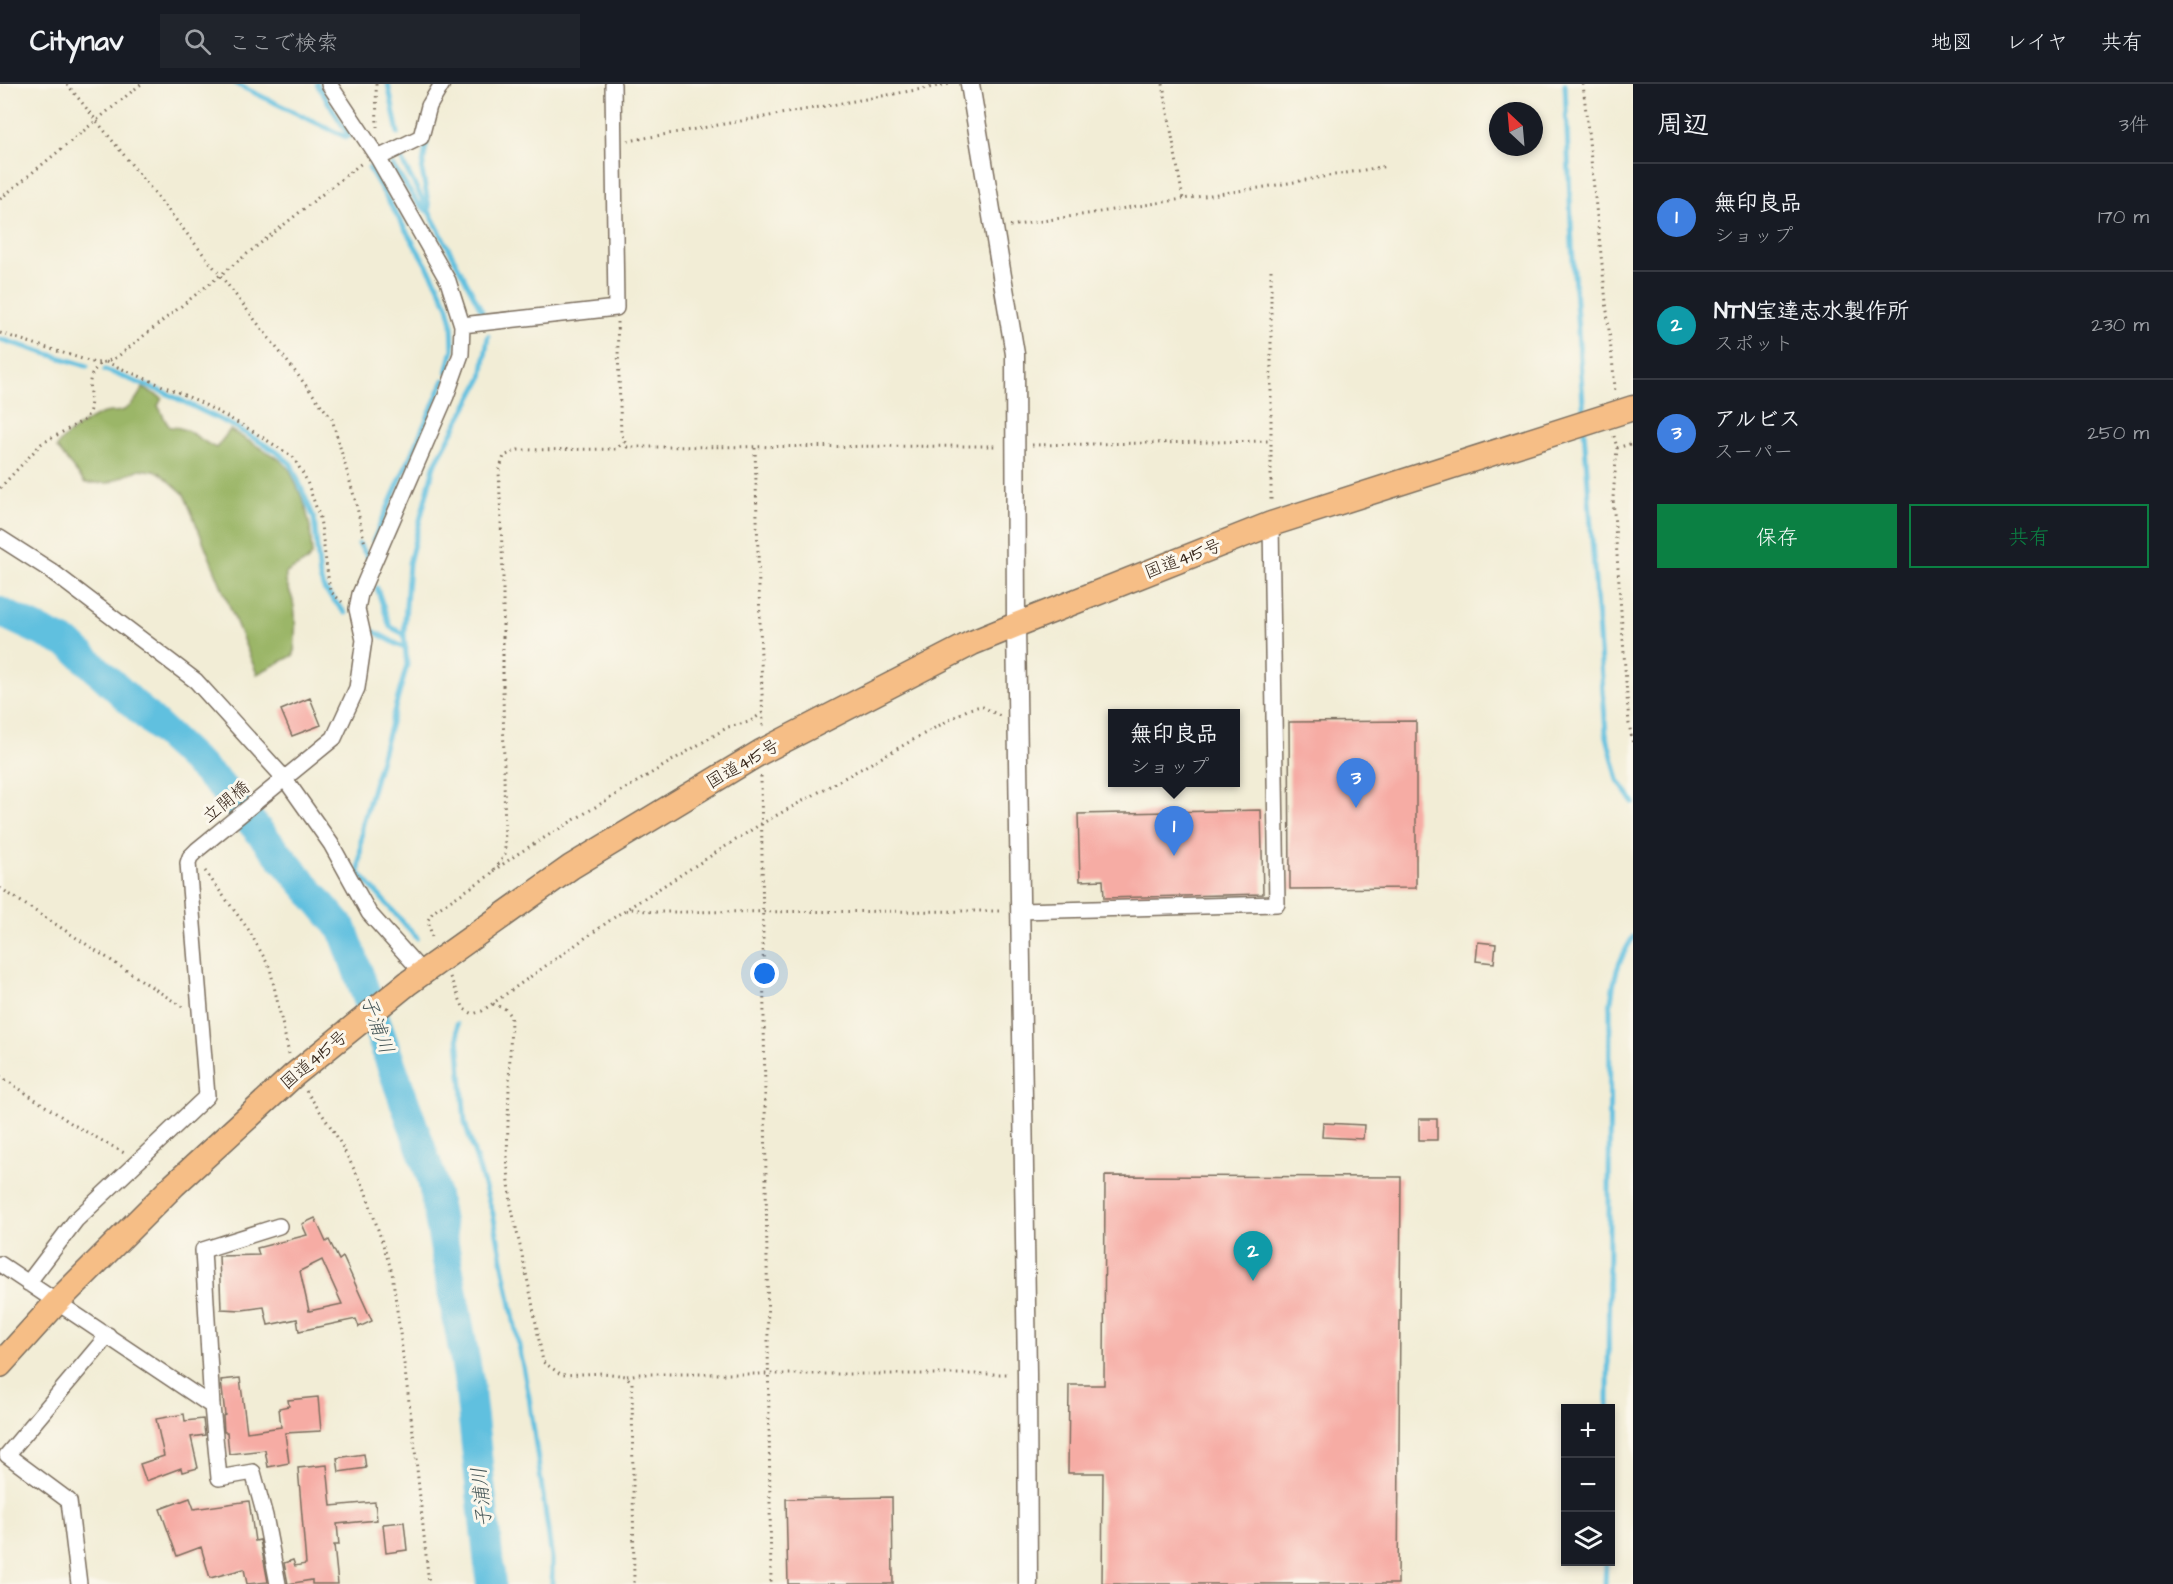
<!DOCTYPE html>
<html lang="ja">
<head>
<meta charset="utf-8">
<style>
  :root { --surface:#171b24; --page:#20242c; --text:#f1f3f6; --muted:#9ea1a6; --line:#363941; --accent:#0b8043 }
  body { margin:0; font-family:"Architects Daughter","Klee One",sans-serif; background:var(--page); color:var(--text) }
  .controls { position:absolute; right:18px; bottom:18px; display:grid; overflow:hidden; border-radius:0px; box-shadow:0 3px 9px #0003 }
  .controls button { width:54px; height:54px; display:grid; place-items:center; padding:0; border:0; border-bottom:2px solid var(--line); background:var(--surface); color:var(--text); font:30px sans-serif }
  .compass { position:absolute; left:1489px; top:18px; width:54px; height:54px; border-radius:50%; background:var(--surface); box-shadow:0 3px 9px #0003; rotate:334deg }
  .you { position:absolute; left:765px; top:890px; width:21px; height:21px; margin:-15px; border:4px solid #fff; border-radius:50%; background:#1a73e8; box-shadow:0 0 0 9px #1a73e833 }
  .badge { display:grid; place-items:center; width:39px; height:39px; border-radius:50%; background:var(--accent); color:#fff; font-size:20px; font-weight:700 }
  .pin { position:absolute; translate:-50% -50px; filter:drop-shadow(0 2px 3px #0008) }
  .pin::after { content:''; position:absolute; top:32px; width:21px; height:18px; background:inherit; clip-path:polygon(0 0,100% 0,50% 100%) }
  .popup { position:absolute; left:1108px; top:625px; width:132px; height:78px; box-sizing:border-box; display:grid; place-content:center; border-radius:0px; background:var(--surface); filter:drop-shadow(0 2px 4px #0005); font-size:20px; white-space:nowrap; color:var(--muted) }
  .popup b { font-size:22px; color:var(--text) }
  .popup::after { content:''; position:absolute; left:50%; top:100%; margin-left:-12px; border:12px solid transparent; border-top-color:var(--surface) }
  .list { margin:0; padding:0; list-style:none }
  h2 { display:flex; justify-content:space-between; align-items:center; height:78px; margin:0; padding:0 24px; font-size:26px }
  h2 small { font-size:20px; font-weight:400; color:var(--muted) }
  .list li { display:grid; grid-template-columns:39px 1fr auto; gap:18px; align-items:center; box-sizing:border-box; height:108px; padding:0 24px; border-top:2px solid var(--line) }
  .list b { display:block; font-size:22px; white-space:nowrap }
  .list p { margin:0; font-size:20px; white-space:nowrap; color:var(--muted) }
  .list em { font-size:20px; font-style:normal; color:var(--muted) }
  .actions { display:flex; gap:12px; padding:18px 24px }
  .actions a { flex:1; padding:14px 0; border:2px solid var(--accent); border-radius:0px; text-align:center; font-size:21px; color:var(--accent) }
  .actions .main { background:var(--accent); color:#fff }
  .icon { flex:none; width:33px; height:33px; fill:none; stroke:currentColor; stroke-width:2; stroke-linecap:round; stroke-linejoin:round }
  .map { position:relative; flex:none; width:1633px; height:1500px; overflow:hidden }
  header { display:flex; align-items:center; gap:36px; box-sizing:border-box; height:84px; padding:0 30px; background:var(--surface); border-bottom:2px solid var(--line) }
  header strong { font-size:28px }
  nav { display:flex; gap:33px; margin-inline-start:auto; font-size:21px }
  .search { width:420px; height:54px; background:var(--page); display:flex; align-items:center; gap:15px; box-sizing:border-box; padding:0 21px; border-radius:0px; color:var(--muted); font-size:22px }
  main { display:flex }
  aside { flex:1; background:var(--surface) }
  .map>svg:first-child { display:block }
  .forest { fill:#9bb668; stroke:#6b7043; stroke-width:1.5 }
  .lines { fill:none; stroke-linecap:round; stroke-linejoin:round }
  .stream { stroke:#61c0df; stroke-width:5 }
  .river { stroke:#61c0df; stroke-width:30 }
  .building { fill:#f6aca4; fill-rule:evenodd }
  .minor-casing { stroke:#7b6e5e; stroke-width:18 }
  .tertiary-casing { stroke:#7b6e5e; stroke-width:21 }
  .trunk-casing { stroke:#7b6e5e; stroke-width:27 }
  .path { stroke:#7b6e5e; stroke-width:3; stroke-dasharray:1.5 4.5; stroke-linecap:butt }
  .minor { stroke:#fff; stroke-width:15 }
  .tertiary { stroke:#fff; stroke-width:18 }
  .trunk { stroke:#f6be86; stroke-width:24 }
  .labels { text-anchor:middle; dominant-baseline:central; stroke-width:6; stroke-linejoin:round; paint-order:stroke }
  .street-label { font-size:18px; fill:#3b2a1e; stroke:#fbf7ec }
  .water-label { font-size:20px; font-style:italic; fill:#465758; stroke:#fbf7ec }
</style>
</head>
<body>
<header>
<strong>Citynav</strong>
<div class="search"><svg class="icon" aria-label="search" viewBox="0 0 24 24"><circle cx="10" cy="10" r="6"/><path d="M15 15l6 6"/></svg>ここで検索</div>
<nav><a>地図</a><a>レイヤ</a><a>共有</a></nav>
</header>
<main>
<div class="map">
<svg width="1633" height="1500" viewBox="0 0 1633 1500">
  <rect width="100%" height="100%" fill="#fbf7ec"/>
  <filter id="ink" filterUnits="userSpaceOnUse"><feTurbulence type="fractalNoise" baseFrequency=".0167" numOctaves="2"/><feDisplacementMap in="SourceGraphic" scale="12" xChannelSelector="R" yChannelSelector="G"/><feConvolveMatrix kernelMatrix="1 2 1 2 8 2 1 2 1" color-interpolation-filters="sRGB"/></filter>
  <filter id="wash" filterUnits="userSpaceOnUse"><feTurbulence type="fractalNoise" baseFrequency=".008" numOctaves="4" result="noise"/><feDisplacementMap in="SourceGraphic" scale="24" xChannelSelector="R" yChannelSelector="G"/><feGaussianBlur stdDeviation="1.35" result="paint"/><feColorMatrix in="noise" values="0 0 0 0 0 0 0 0 0 0 0 0 0 0 0 0 0 1.4 0 .05"/><feComposite in="paint" operator="in"/></filter>
  <g filter="url(#wash)">
    <rect width="100%" height="100%" fill="#f2edd6"/>
    <!-- forest -->
    <path class="forest" d="M143 304 162 314 158 322C163 329 164 337 170 343 188 342 200 357 216 364L230 346 279 375 290 386 305 421 310 443 312 471 307 477 286 489C284 501 291 507 293 517 297 535 295 553 294 571L257 590 184 410 159 388 140 385 108 399H85L57 364C59 354 91 334 101 330 108 327 117 329 124 326 133 322 138 312 143 304Z"/>
    <g class="lines">
      <!-- stream -->
      <path class="stream" d="M236 0 346 53
        M317 0 349 52
        M388 0 398 49
        M1565 0 1572 161 1584 333
        M427 55 422 87 429 123
        M401 75 482 227
        M392 81 417 118 427 127
        M369 84 437 199 448 223 452 239 453 265 447 288
        M0 255 87 282
        M105 286 168 310 235 343 277 368 291 380 314 434 320 494 324 505 345 529
        M1584 346 1606 649 1618 696 1633 718
        M373 457 444 296
        M359 460 368 473
        M377 504 390 543 404 550
        M373 547 406 565
        M417 854 359 789 362 743 407 581 404 550 409 479 434 382 482 294 488 252
        M457 940 465 1039 493 1130 529 1313 552 1475V1500
        M1608 1324 1610 925C1614 893 1616 881 1633 853
        M1605 1500 1606 1478"/>
      <!-- river -->
      <path class="river" d="M0 528 72 562 218 699 343 846 432 1095 469 1298 491 1500"/>
    </g>
    <g id="blocks">
      <!-- building -->
      <path class="building" d="M310 614 321 641 292 652 281 626Z
        M1416 637V804L1290 805 1289 638Z
        M1261 726 1263 810 1104 814 1103 796 1080 797 1078 730Z
        M1478 858 1496 860 1494 879 1476 877Z
        M1419 1035H1437V1056H1419Z
        M1323 1039 1364 1041 1363 1055 1322 1053Z
        M1105 1092 1401 1093 1398 1500H1102L1103 1389H1068L1069 1301H1104Z
        M315 1134 326 1158 329 1156 339 1176 343 1173 372 1237 359 1243 356 1235 299 1247 297 1235 268 1241 264 1223 242 1226 221 1225 219 1172 259 1171 257 1164 307 1151 302 1140ZM322 1176 342 1220 309 1227 300 1187Z
        M240 1294 247 1348 281 1343 279 1324 289 1322 288 1316 318 1313 321 1347 285 1349 289 1379 268 1383 265 1366 229 1370 227 1348H224L223 1332 225 1331 221 1296Z
        M184 1330 185 1337 203 1335 205 1351 191 1353 198 1384 182 1388 181 1384 146 1397 140 1380 164 1372 156 1335Z
        M364 1370 366 1384 339 1388 337 1374Z
        M327 1381 331 1422 375 1418 377 1436 337 1440 339 1461H334L338 1500H312V1496L288 1500 284 1479 293 1476 295 1482 306 1480 298 1384Z
        M892 1413 893 1500H788L786 1415Z
        M190 1414 194 1425 249 1417 255 1457 260 1456 268 1498 247 1500 244 1485 210 1494 201 1463 177 1472 160 1425Z
        M404 1438 407 1466 386 1469 383 1440Z"/>
    </g>
  </g>
  <g filter="url(#ink)">
    <use href="#blocks" fill-opacity="0" stroke="#7b6e5e" stroke-width="1.5"/>
    <g class="lines">
      <!-- minor casing -->
      <g class="minor-casing">
        <path id="minor" d="M378 74 421 53 429 22 442 0
          M462 241 616 224 613 0
          M0 454 50 486 196 597 285 695 331 760 369 829 422 888
          M1020 827 1277 820 1271 440
          M0 1180 212 1322
          M28 1199 76 1136 207 1012 188 779 190 773 197 766 334 654 357 604 364 556 357 525 360 510 446 312 461 270 462 241 448 197 378 74 329 0
          M79 1500 69 1417 7 1371 108 1251
          M278 1500 265 1432 253 1388 219 1394 212 1322 203 1166 279 1142"/>
      </g>
      <!-- tertiary casing -->
      <g class="tertiary-casing">
        <path id="tertiary" d="M970 0 1015 270 1016 541 1027 1290 1028 1500"/>
      </g>
      <!-- trunk casing -->
      <g class="trunk-casing">
        <path id="trunk" d="M0 1281 57 1218 174 1101 294 991 408 899 571 783 761 668 972 559 1016 541 1271 440 1633 324"/>
      </g>
      <!-- path -->
      <path class="path" d="M67 0 220 191 332 335 356 419 365 460
        M376 0 377 43
        M1163 0 1183 115 1259 104 1387 82
        M1583 0 1615 303 1614 310
        M628 57 950 0
        M0 115 141 0
        M1010 142 1183 115
        M1271 186V420
        M617 238 621 349 627 363 998 362
        M0 249 95 279 106 278 117 273 363 78
        M106 278 196 316 251 346 293 373 306 395 320 434 330 507 342 518
        M1614 352 1617 364 1613 414 1629 640 1633 660
        M1032 361 1271 357
        M755 364 763 643
        M1617 364 1633 359
        M0 404 41 360 84 336C101 318 77 300 101 279
        M503 534V601V490L499 387 504 372 518 366 616 365 624 358
        M761 692 771 1500
        M205 787 248 845 270 884 289 970
        M493 787 519 769 728 643 749 638 764 628
        M0 804 184 924
        M626 827 632 825 653 828 1003 827
        M432 853 428 836 433 828 490 791 505 771 503 601
        M450 893 464 925 473 930 482 927 619 830 761 740 969 625 981 622 1002 633
        M493 920 505 925 511 933 507 1074 511 1121 531 1212 543 1278 562 1291 603 1289 626 1292 632 1299 634 1500
        M0 992 74 1041 126 1070
        M306 1007 335 1049 365 1106 392 1188 414 1356 429 1500
        M627 1292 638 1290H1010"/>
      <!-- minor -->
      <use href="#minor" class="minor"/>
      <!-- tertiary -->
      <use href="#tertiary" class="tertiary"/>
      <!-- trunk -->
      <use href="#trunk" class="trunk"/>
    </g>
  </g>
  <g class="labels">
    <!-- street labels -->
    <g class="street-label">
      <text transform="translate(1183 475) rotate(-21)">国道415号</text>
      <text transform="translate(743 680) rotate(-30)">国道415号</text>
      <text transform="translate(226 718) rotate(-39)">立開橋</text>
      <text transform="translate(314 976) rotate(-40)">国道415号</text>
    </g>
    <!-- water labels -->
    <g class="water-label">
      <text transform="translate(377 941) rotate(70)">子浦川</text>
      <text transform="translate(482 1413) rotate(-96)">子浦川</text>
    </g>
  </g>
</svg>
<div class="controls">
<button>+</button>
<button>−</button>
<button><svg class="icon" aria-label="layers" viewBox="0 0 24 24"><path d="M12 4l9 5-9 5-9-5zM3 14l9 5 9-5"/></svg></button>
</div>
<svg class="compass" viewBox="-18 -18 36 36"><path d="M0-13l5 13h-10z" fill="#e53935"/><path d="M0 13l5-13h-10z" fill="#9ea1a6"/></svg>
<div class="you"></div>
<div class="pin badge" style="left:1174px;top:772px;background:#3f7fe0">1</div>
<div class="popup"><b>無印良品</b>ショップ</div>
<div class="pin badge" style="left:1253px;top:1197px;background:#0f9aa8">2</div>
<div class="pin badge" style="left:1356px;top:724px;background:#3f7fe0">3</div>
</div>
<aside>
<h2>周辺<small>3件</small></h2>
<ul class="list">
<li><span class="badge" style="background:#3f7fe0">1</span><div><b>無印良品</b><p>ショップ</p></div><em>170 m</em></li>
<li><span class="badge" style="background:#0f9aa8">2</span><div><b>NTN宝達志水製作所</b><p>スポット</p></div><em>230 m</em></li>
<li><span class="badge" style="background:#3f7fe0">3</span><div><b>アルビス</b><p>スーパー</p></div><em>250 m</em></li>
</ul>
<div class="actions"><a class="main">保存</a><a>共有</a></div>
</aside>
</main>
</body>
</html>
